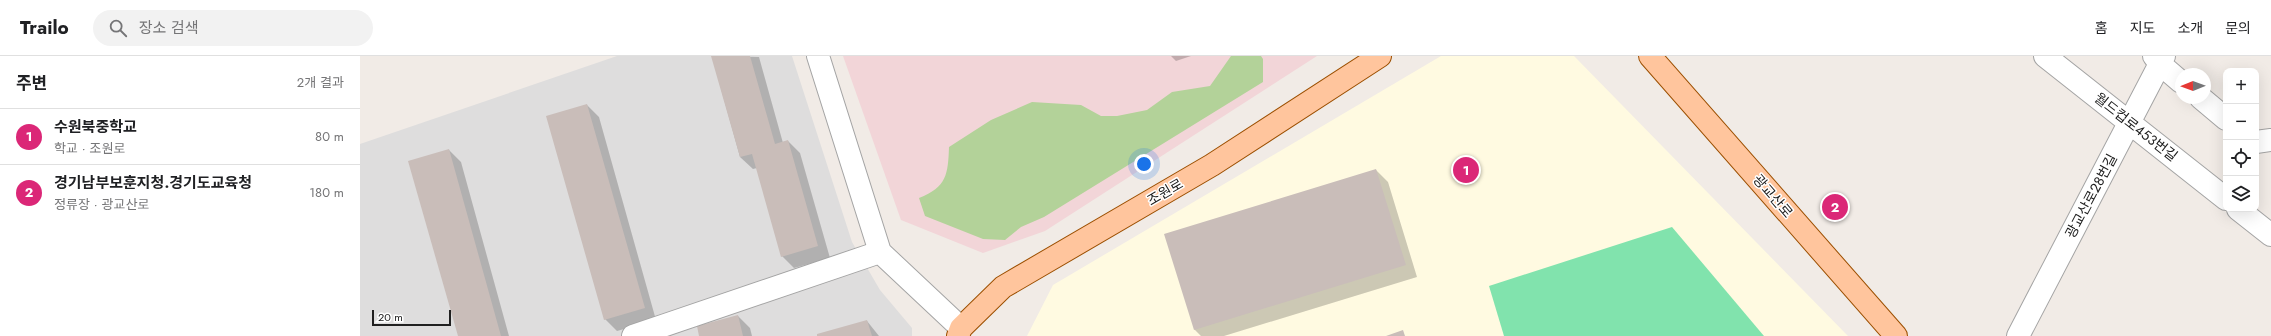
<!DOCTYPE html>
<html lang="ko">
<head>
<meta charset="utf-8">
<style>
  :root { --surface:#fff; --page:#f2f2f2; --text:#202124; --muted:#757577; --line:#e0e0e0; --accent:#db2777 }
  body { margin:0; font-family:Jost,"Noto Sans KR",sans-serif; background:var(--page); color:var(--text) }
  .controls { position:absolute; right:12px; top:12px; display:grid; overflow:hidden; border-radius:8px; box-shadow:0 4px 16px #0002 }
  .controls button { width:36px; height:36px; display:grid; place-items:center; padding:0; border:0; border-bottom:1px solid var(--line); background:var(--surface); color:var(--text); font:20px sans-serif }
  .compass { position:absolute; left:1815px; top:12px; width:36px; height:36px; border-radius:50%; background:var(--surface); box-shadow:0 4px 16px #0002; rotate:269deg }
  .scale { position:absolute; left:12px; bottom:10px; width:79px; box-sizing:border-box; padding-left:4px; border:2px solid #202020; border-top:0; font-size:11px; line-height:14px; white-space:nowrap; color:#202020; -webkit-text-stroke:3px #fff; paint-order:stroke }
  .you { position:absolute; left:784px; top:108px; width:14px; height:14px; margin:-10px; border:3px solid #fff; border-radius:50%; background:#1a73e8; box-shadow:0 0 0 6px #1a73e833 }
  .badge { display:grid; place-items:center; width:26px; height:26px; border-radius:50%; background:var(--accent); color:#fff; font-size:13px; font-weight:700 }
  .pin { position:absolute; translate:-50% -50%; border:2px solid #fff; box-shadow:0 1px 4px #0006 }
  .list { margin:0; padding:0; list-style:none }
  h2 { display:flex; justify-content:space-between; align-items:center; height:52px; margin:0; padding:0 16px; font-size:17px }
  h2 small { font-size:13px; font-weight:400; color:var(--muted) }
  .list li { display:grid; grid-template-columns:26px 1fr auto; gap:12px; align-items:center; box-sizing:border-box; height:56px; padding:0 16px; border-top:1px solid var(--line) }
  .list b { display:block; font-size:15px; white-space:nowrap }
  .list p { margin:0; font-size:13px; white-space:nowrap; color:var(--muted) }
  .list em { font-size:13px; font-style:normal; color:var(--muted) }
  .icon { flex:none; width:22px; height:22px; fill:none; stroke:currentColor; stroke-width:2; stroke-linecap:round; stroke-linejoin:round }
  .map { position:relative; flex:none; width:1911px; height:280px; overflow:hidden }
  header { display:flex; align-items:center; gap:24px; box-sizing:border-box; height:56px; padding:0 20px; background:var(--surface); border-bottom:1px solid var(--line) }
  header strong { font-size:19px }
  nav { display:flex; gap:22px; margin-inline-start:auto; font-size:14px }
  .search { width:280px; height:36px; background:var(--page); display:flex; align-items:center; gap:10px; box-sizing:border-box; padding:0 14px; border-radius:22px; color:var(--muted); font-size:15px }
  main { display:flex }
  aside { flex:1; background:var(--surface) }
  .map>svg:first-child { display:block }
  .residential { fill:#dedddd }
  .commercial { fill:#f2d5d8 }
  .education { fill:#fffae1 }
  .forest { fill:#b3d299 }
  .pitch { fill:#81e3ad }
  .shadow { fill:#0003 }
  .building { fill:#c9bdb9 }
  .lines { fill:none; stroke-linecap:round; stroke-linejoin:round }
  .minor-casing { stroke:#a4a4a4; stroke-width:24 }
  .major-casing { stroke:#9c4f00; stroke-width:24 }
  .minor { stroke:#fff; stroke-width:22 }
  .major { stroke:#ffc59d; stroke-width:22 }
  .labels { text-anchor:middle; dominant-baseline:central; stroke-width:3; stroke-linejoin:round; paint-order:stroke }
  .street-label { font-size:14px; fill:#202020; stroke:#fff }
</style>
</head>
<body>
<header>
<strong>Trailo</strong>
<div class="search"><svg class="icon" aria-label="search" viewBox="0 0 24 24"><circle cx="10" cy="10" r="6"/><path d="M15 15l6 6"/></svg>장소 검색</div>
<nav><a>홈</a><a>지도</a><a>소개</a><a>문의</a></nav>
</header>
<main>
<aside>
<h2>주변<small>2개 결과</small></h2>
<ul class="list">
<li><span class="badge">1</span><div><b>수원북중학교</b><p>학교 · 조원로</p></div><em>80 m</em></li>
<li><span class="badge">2</span><div><b>경기남부보훈지청.경기도교육청</b><p>정류장 · 광교산로</p></div><em>180 m</em></li>
</ul>
</aside>
<div class="map">
<svg width="1911" height="280" viewBox="0 0 1911 280">
  <rect width="100%" height="100%" fill="#f1ebe6"/>
  <!-- residential -->
  <path class="residential" d="M257 0H432L492 186 520 234 552 272V280H0V88Z"/>
  <!-- commercial -->
  <path class="commercial" d="M483 0H957L685 175 623 197 541 164Z"/>
  <!-- education -->
  <path class="education" d="M1081 0H1214L1488 280H667L693 229Z"/>
  <!-- forest -->
  <path class="forest" d="M871 0H901L903 3V26L684 161 661 171 645 184 623 183 565 160 559 142C587 131 588 118 589 91L631 64 672 46 721 49 741 60H757L787 54 812 36 850 30Z"/>
  <!-- pitch -->
  <path class="pitch" d="M1312 171 1404 280H1144L1129 230Z"/>
  <!-- shadow -->
  <path class="shadow" d="M352 0 399 1 423 87 428 85 440 97 470 202 434 212 422 200 397 112 393 113 380 101Z
    M811 0H831L816 5Z
    M227 49 239 61 296 264 257 275 245 263Z
    M89 94 101 106 149 280H99Z
    M1016 114 1028 126 1057 221 864 280H841L835 274 806 179Z
    M378 260 390 272 392 280H340Z
    M507 265 519 280H458Z"/>
  <!-- building -->
  <path class="building" d="M351 0H390L415 88 428 84 458 190 421 201 392 98 380 101Z
    M227 48 285 252 244 264 186 60Z
    M89 93 141 280H98L48 105Z
    M1016 113 1046 209 834 274 804 178Z
    M378 259 383 280H339L337 270Z
    M507 264 512 280H457V278Z
    M1043 274 1045 280H1026Z"/>
  <g class="lines">
    <!-- minor casing -->
    <g class="minor-casing">
      <path id="minor" d="M458 0 520 196 601 272
        M1685 0 1866 143
        M1794 0 1800 8 1821 26
        M1841 42 1866 63
        M1896 86 1911 84
        M1878 153 1911 179
        M273 280 520 196
        M1658 280 1804 0"/>
    </g>
    <!-- major casing -->
    <g class="major-casing">
      <path id="major" d="M1290 0 1536 280
        M598 280 601 272 643 231 852 109 1020 0"/>
    </g>
    <!-- minor -->
    <use href="#minor" class="minor"/>
    <!-- major -->
    <use href="#major" class="major"/>
  </g>
  <g class="labels">
    <!-- street labels -->
    <g class="street-label">
      <text transform="translate(1776 71) rotate(38)">월드컵로453번길</text>
      <text transform="translate(805 136) rotate(-30)">조원로</text>
      <text transform="translate(1413 140) rotate(49)">광교산로</text>
      <text transform="translate(1731 140) rotate(-62)">광교산로28번길</text>
    </g>
  </g>
</svg>
<div class="controls">
<button>+</button>
<button>−</button>
<button><svg class="icon" aria-label="locate" viewBox="0 0 24 24"><circle cx="12" cy="12" r="6"/><path d="M12 2v4M12 18v4M2 12h4M18 12h4"/></svg></button>
<button><svg class="icon" aria-label="layers" viewBox="0 0 24 24"><path d="M12 4l9 5-9 5-9-5zM3 14l9 5 9-5"/></svg></button>
</div>
<svg class="compass" viewBox="-18 -18 36 36"><path d="M0-13l5 13h-10z" fill="#e53935"/><path d="M0 13l5-13h-10z" fill="#757577"/></svg>
<div class="scale">20 m</div>
<div class="you"></div>
<div class="pin badge" style="left:1106px;top:114px">1</div>
<div class="pin badge" style="left:1475px;top:151px">2</div>
</div>
</main>
</body>
</html>
